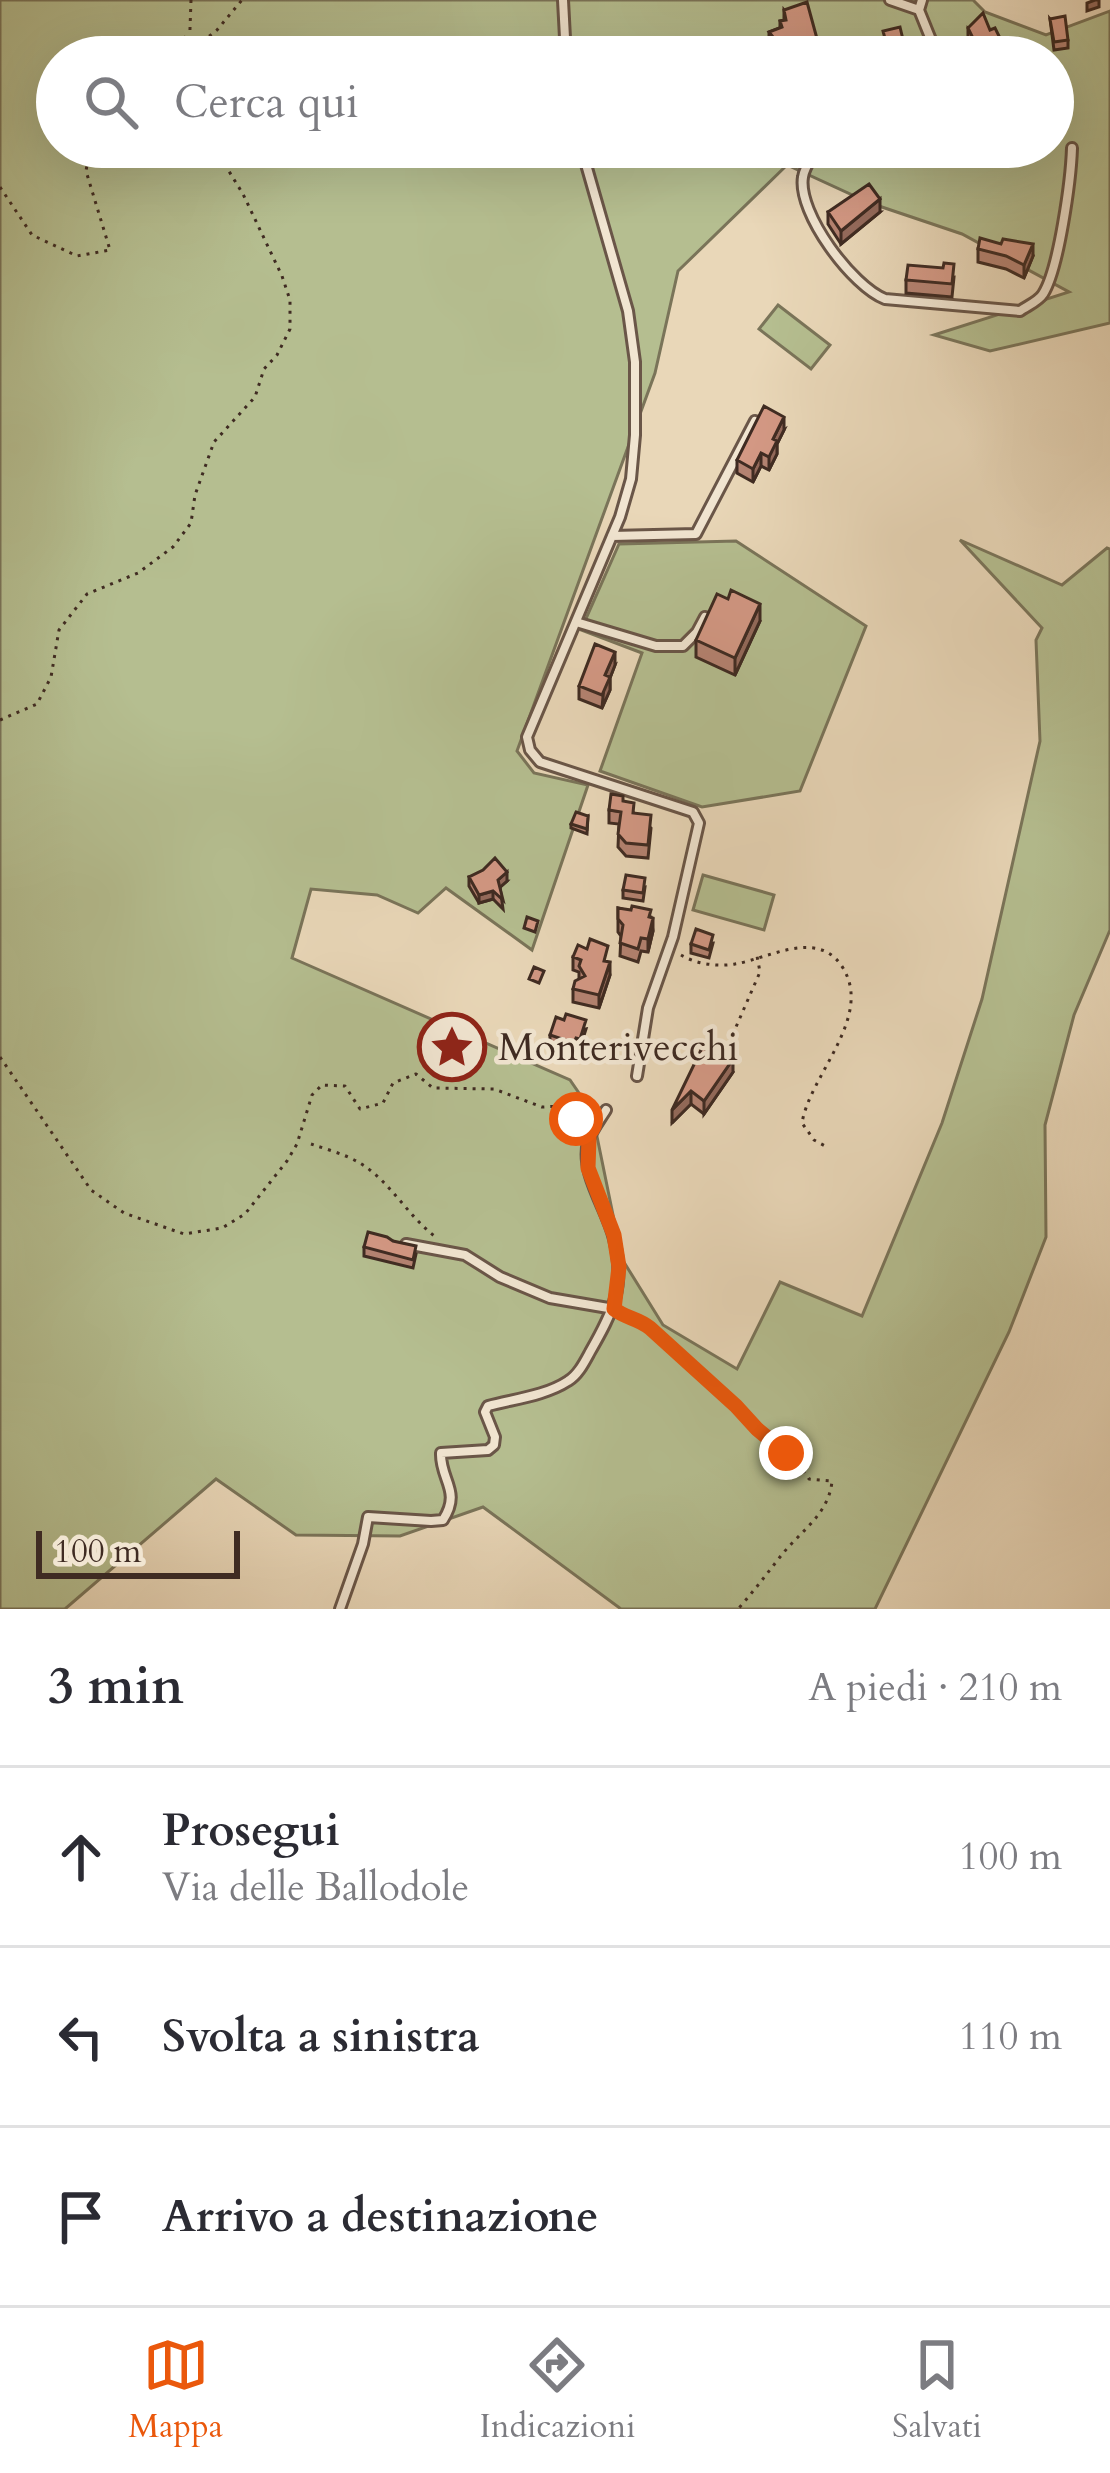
<!DOCTYPE html>
<html lang="it">
<head>
<meta charset="utf-8">
<style>
  :root { --surface:#fff; --page:#f2f2f3; --text:#2b2b33; --muted:#7c7c81; --line:#e1e1e2; --accent:#ea580c }
  body { margin:0; font-family:Cardo,serif; background:var(--page); color:var(--text) }
  .scale { position:absolute; left:36px; bottom:30px; width:204px; box-sizing:border-box; padding-left:12px; border:6px solid #3f2b22; border-top:0; font-size:33px; line-height:42px; white-space:nowrap; color:#3f2b22; -webkit-text-stroke:9px #f1e5d1; paint-order:stroke }
  .stop { position:absolute; width:36px; height:36px; margin:-27px; border:9px solid #ea580c; border-radius:50%; background:#fff }
  .stop.end { background:#ea580c; border-color:#fff; box-shadow:0 3px 12px #0008 }
  .list { margin:0; padding:0; list-style:none }
  h2 { display:flex; justify-content:space-between; align-items:center; height:156px; margin:0; padding:0 48px; font-size:51px }
  h2 small { font-size:39px; font-weight:400; color:var(--muted) }
  .list li { display:grid; grid-template-columns:78px 1fr auto; gap:36px; align-items:center; box-sizing:border-box; height:180px; padding:0 48px; border-top:3px solid var(--line) }
  .list b { display:block; font-size:45px; white-space:nowrap }
  .list p { margin:0; font-size:39px; white-space:nowrap; color:var(--muted) }
  .list em { font-size:39px; font-style:normal; color:var(--muted) }
  .icon { flex:none; width:66px; height:66px; fill:none; stroke:currentColor; stroke-width:2; stroke-linecap:round; stroke-linejoin:round }
  .map { position:relative; flex:none; width:1110px; height:1609px; overflow:hidden }
  .search { position:absolute; background:var(--surface); box-shadow:0 12px 48px #0002; left:36px; right:36px; top:36px; height:132px; display:flex; align-items:center; gap:30px; box-sizing:border-box; padding:0 42px; border-radius:66px; color:var(--muted); font-size:45px }
  .sheet { height:696px; background:var(--surface) }
  nav { display:flex; justify-content:space-around; align-items:center; box-sizing:border-box; height:168px; border-top:3px solid var(--line); background:var(--surface); font-size:33px; color:var(--muted) }
  nav a { display:grid; justify-items:center; gap:6px }
  nav .on { color:var(--accent) }
  .map>svg:first-child { display:block }
  .green { fill:#b5be90; stroke:#7a7459; stroke-width:3; fill-rule:evenodd }
  .lines { fill:none; stroke-linecap:round; stroke-linejoin:round }
  .service-casing { stroke:#6a5648; stroke-width:14 }
  .path { stroke:#3f2b22; stroke-width:3; stroke-dasharray:3 6; stroke-linecap:butt }
  .service { stroke:#f1e5d1; stroke-width:8 }
  .wall { fill:#b58372; stroke:#3f2b22; stroke-width:3 }
  .shaded-wall { fill:#946a5c; stroke:#3f2b22; stroke-width:3 }
  .building { fill:#d39884; stroke:#3f2b22; stroke-width:3 }
  .route { stroke:#ea580c; stroke-width:15 }
  .labels { text-anchor:middle; dominant-baseline:central; stroke-width:9; stroke-linejoin:round; paint-order:stroke }
  .poi-label { font-size:39px; fill:#3f2b22; stroke:#f1e5d1; text-anchor:start }
</style>
</head>
<body>
<div class="map">
<svg width="1110" height="1609" viewBox="0 0 1110 1609">
  <rect width="100%" height="100%" fill="#e9d7b8"/>
  <filter id="stains"><feTurbulence type="fractalNoise" baseFrequency=".00167" numOctaves="4"/><feColorMatrix values="0 0 0 0 .2 0 0 0 0 .09 0 0 0 0 .02 0 0 0 .5 -.17"/></filter>
  <radialGradient id="worn" r=".72"><stop offset=".6" stop-color="#630" stop-opacity="0"/><stop offset="1" stop-color="#630" stop-opacity=".3"/></radialGradient>
  <!-- green -->
  <path class="green" d="M0 0H973L985 12 1046 35 1110 11V323L990 351 934 335 1069 292 962 234 870 203 787 165 678 271 655 373 517 751 534 773 588 785 532 950 446 888 418 913 377 895 311 889 292 958 570 1080 592 1112 622 1259 663 1325 737 1369 780 1282 862 1316 942 1123 982 999 1040 741 1036 640 1042 628 960 540 1062 585 1107 548 1110 549V930L1074 1015 1045 1125 1046 1237 1009 1332 875 1609H621L483 1507 400 1536 296 1535 216 1479 65 1609H0ZM57 57H1053V147H57Z
    M778 305 830 345 811 369 759 329Z
    M736 541 866 626 800 791 702 807 600 771 642 653 581 630 619 544Z
    M703 875 774 895 764 930 693 910Z"/>
  <g class="lines">
    <!-- service casing -->
    <g class="service-casing">
      <path id="service" d="M563 0 566 57
        M890 0 919 10
        M922 0 919 10 938 57
        M581 147 628 311 635 362V435L631 479 620 517 527 737 530 750 540 762 693 812 699 823 673 937 648 1008 637 1076
        M827 147 815 151C811 158 804 169 803 177 797 213 853 287 885 299L1020 311C1027 306 1039 301 1043 294 1059 269 1071 179 1072 148
        M936 147 986 156 997 151 999 147
        M612 536 696 534 755 421
        M576 622 656 646H683L697 632 705 617
        M406 1244 465 1255 500 1277 550 1298 614 1309
        M340 1609 363 1544 368 1517 431 1521 443 1520C462 1491 440 1480 441 1453L488 1450 494 1445 495 1437 485 1412 488 1406C514 1399 545 1396 568 1381 578 1375 584 1363 590 1352 613 1312 626 1286 614 1239 607 1209 580 1174 588 1142 591 1131 600 1120 606 1110"/>
    </g>
    <!-- path -->
    <path class="path" d="M188 53 217 30 242 0
      M166 57V52L188 35
      M189 57 191 0
      M0 187 32 235 77 256 110 250 86 171 90 147
      M0 720 37 704 51 677 59 630 87 594 138 573 173 547 191 523 195 495 214 442 255 397 264 369 277 355 290 329V300L282 276 243 194 214 147
      M681 955C696 964 717 967 735 964 767 959 816 929 841 965 876 1015 810 1074 802 1123L814 1140 827 1147
      M729 1043 760 972 757 956
      M0 1057 91 1190 124 1213 184 1234 222 1228 245 1214 287 1161 297 1144 312 1095 322 1085 345 1086 360 1109 383 1103 393 1083 416 1074 433 1088 494 1089 542 1107 562 1106 581 1127
      M311 1144C326 1149 344 1154 358 1162 390 1180 407 1216 437 1238
      M620 1314 638 1319 649 1328C685 1360 720 1392 754 1426 772 1444 796 1457 809 1479L832 1481C829 1515 799 1532 780 1557 766 1575 753 1592 738 1609"/>
    <!-- service -->
    <use href="#service" class="service"/>
  </g>
  <!-- wall -->
  <path class="wall" d="M784 10 822 57H795L793 52 789 57H778L769 45V32L780 28V21L784 20Z
    M1050 19 1068 40V48L1054 50Z
    M968 28 999 47 1004 57H976L968 41Z
    M828 212H880L841 244 828 224Z
    M978 249 1033 256 1024 278 1006 269 978 262Z
    M954 277 952 297 906 293V280Z
    M784 430 777 444V454L769 470 761 466 753 482 737 473V460Z
    M728 599 760 621 735 675 696 657V640Z
    M615 665 610 678V690L602 708 579 699V686Z
    M609 810 634 813 651 828 648 858 626 856 618 847 619 824 609 823Z
    M588 816 587 834 571 828V824Z
    M469 877 507 881 500 887 503 909 493 899 479 903 469 886Z
    M645 887 643 901 623 898V890Z
    M618 908 651 917 653 931 648 952 641 951 638 962 620 956 621 936 618 932Z
    M713 943 709 958 691 953V944Z
    M573 957 607 962 610 975 599 1008 573 1002V989L579 979V972L573 970Z
    M586 1029 580 1048 576 1047 574 1052 550 1044V1035Z
    M702 1048 733 1072 704 1114 691 1104 672 1123Z
    M393 1241 416 1254 413 1268 364 1256V1247Z"/>
  <!-- shaded-wall -->
  <path class="shaded-wall" d="M1095 0H1099V7L1087 11V3Z
    M793 39V52L789 57H784V51Z
    M880 199V212L841 244V231Z
    M1033 244V256L1024 278V265Z
    M784 417V430L777 444V454L769 470V457L773 439Z
    M761 453V466L753 482V469Z
    M760 604V621L735 675V658Z
    M615 652V665L610 678V690L602 708 605 675Z
    M507 872V881L498 889V880Z
    M493 891V899L479 903V895Z
    M653 918V931L648 952V939Z
    M610 962V975L599 1008V995Z
    M733 1059V1072L704 1114V1101Z
    M691 1091V1104L672 1123V1110Z"/>
  <!-- building -->
  <path class="building" d="M807 2 822 57H803L793 39 784 51 769 32 782 27 780 21 786 20 784 10Z
    M983 13 990 30 995 28 999 36 995 39 1004 57H982L968 28Z
    M1065 16 1068 40 1054 42 1050 19Z
    M900 27 905 48 913 46 916 57H882L881 52 888 50 883 31Z
    M869 184 880 199 841 231 828 212Z
    M980 238 1001 244 1003 239 1033 244 1024 265 1006 256 978 249Z
    M944 263 954 264 952 284 906 280 908 265 943 268Z
    M764 406 784 417 773 439 777 441 769 457 761 453 753 469 737 460Z
    M731 590 760 604 735 658 696 640 717 594 728 599Z
    M595 644 615 652 605 675 610 677 602 695 579 686Z
    M611 794 623 796V801L634 803 633 813 651 815 648 845 626 843 618 834 621 812 609 810Z
    M576 812 588 816 587 829 571 824Z
    M495 858 507 872 498 880 503 900 493 891 479 895 469 877 483 870Z
    M626 875 645 878 643 893 623 890Z
    M632 906 651 910 649 917 653 918 648 939 641 938 638 949 620 943 623 925 618 919V908L631 910Z
    M527 917 538 921 535 932 524 928Z
    M696 929 713 935 709 950 691 944Z
    M590 939 608 946 604 961 610 962 599 995 573 989 575 981 585 976 579 966 581 960 573 957 578 945 587 949Z
    M534 967 544 971 539 983 529 979Z
    M566 1014 586 1020 580 1039 576 1038 574 1043 550 1035 556 1017 564 1020Z
    M713 1046 733 1059 704 1101 691 1091 672 1110 702 1048 712 1051Z
    M368 1232 387 1237 393 1241 416 1246 413 1260 364 1247Z"/>
  <g class="lines">
    <!-- route -->
    <path class="route" d="M576 1119 589 1138 588 1168 614 1235 619 1267 614 1309C625 1318 638 1318 650 1328L736 1406 757 1429 786 1453"/>
  </g>
  <!-- icons -->
  <defs>
    <g id="sight-ring" transform="scale(3.45)"><circle r="9.5" fill="#f1e5d1" stroke="#8f2418" stroke-width="1.5"/><path d="M0-6L1.8-2.2L6-1.7L2.9 1.2L3.7 5.4L0 3.3L-3.7 5.4L-2.9 1.2L-6-1.7L-1.8-2.2Z" fill="#8f2418"/></g>
  </defs>
  <g fill-rule="evenodd">
    <use href="#sight-ring" x="452" y="1047"/>
  </g>
  <g class="labels">
    <!-- poi labels -->
    <g class="poi-label">
      <text x="498" y="1047">Monterivecchi</text>
    </g>
  </g>
  <rect width="100%" height="100%" filter="url(#stains)"/>
  <rect width="100%" height="100%" fill="url(#worn)"/>
</svg>
<div class="scale">100 m</div>
<div class="stop" style="left:576px;top:1119px"></div>
<div class="stop end" style="left:786px;top:1453px"></div>
<div class="search"><svg class="icon" aria-label="search" viewBox="0 0 24 24"><circle cx="10" cy="10" r="6"/><path d="M15 15l6 6"/></svg>Cerca qui</div>
</div>
<section class="sheet">
<h2>3 min<small>A piedi · 210 m</small></h2>
<ul class="list">
<li><svg class="icon" aria-label="ahead" viewBox="0 0 24 24"><path d="M12 20V5M6 11l6-6 6 6"/></svg><div><b>Prosegui</b><p>Via delle Ballodole</p></div><em>100 m</em></li>
<li><svg class="icon" aria-label="left" viewBox="0 0 24 24"><path d="M17 20v-9H6M10 6l-5 5 5 5"/></svg><div><b>Svolta a sinistra</b></div><em>110 m</em></li>
<li><svg class="icon" aria-label="arrive" viewBox="0 0 24 24"><path d="M6 21V4h12l-3 4 3 4H6"/></svg><div><b>Arrivo a destinazione</b></div></li>
</ul>
</section>
<nav>
<a class="on"><svg class="icon" aria-label="map" viewBox="0 0 24 24"><path d="M3 6l6-2 6 2 6-2v14l-6 2-6-2-6 2zM9 4v14M15 6v14"/></svg>Mappa</a>
<a><svg class="icon" aria-label="directions" viewBox="0 0 24 24"><path d="M12 3l9 9-9 9-9-9zM9 14v-3h6M13 9l2 2-2 2"/></svg>Indicazioni</a>
<a><svg class="icon" aria-label="saved" viewBox="0 0 24 24"><path d="M7 4h10v16l-5-4-5 4z"/></svg>Salvati</a>
</nav>
</body>
</html>
